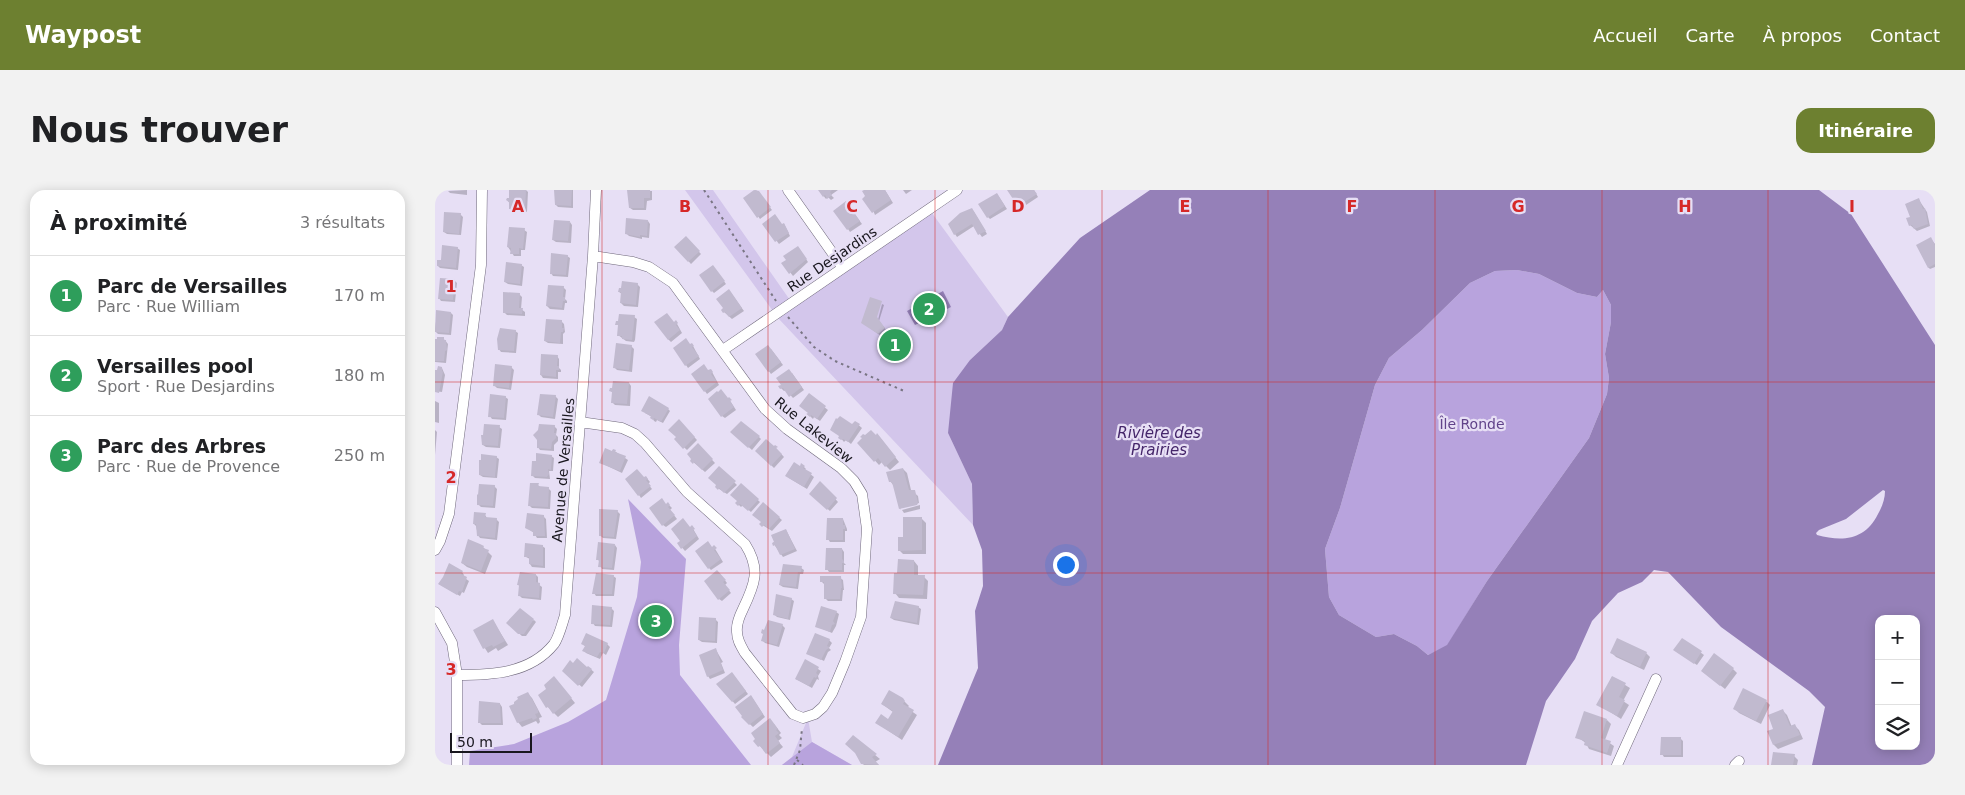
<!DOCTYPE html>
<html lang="fr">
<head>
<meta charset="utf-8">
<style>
  :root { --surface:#fff; --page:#f2f2f2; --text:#202124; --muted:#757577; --line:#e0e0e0; --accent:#6d8030 }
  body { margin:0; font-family:"DejaVu Sans",sans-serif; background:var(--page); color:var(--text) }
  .controls { position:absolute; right:15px; bottom:15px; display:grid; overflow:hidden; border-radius:10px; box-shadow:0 2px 12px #0003 }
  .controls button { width:45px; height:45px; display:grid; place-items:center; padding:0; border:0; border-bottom:1px solid var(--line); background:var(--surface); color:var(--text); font:25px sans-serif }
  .scale { position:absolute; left:15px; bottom:12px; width:82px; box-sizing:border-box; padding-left:5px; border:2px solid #19171e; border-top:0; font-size:14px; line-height:18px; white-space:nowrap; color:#19171e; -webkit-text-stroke:4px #e7dff5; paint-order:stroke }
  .you { position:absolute; left:630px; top:374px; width:18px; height:18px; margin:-12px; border:4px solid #fff; border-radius:50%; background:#1a73e8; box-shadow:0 0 0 8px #1a73e833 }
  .badge { display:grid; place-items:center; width:32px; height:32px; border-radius:50%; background:var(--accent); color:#fff; font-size:16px; font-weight:700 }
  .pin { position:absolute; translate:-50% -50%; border:2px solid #fff; box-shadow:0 1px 5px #0006 }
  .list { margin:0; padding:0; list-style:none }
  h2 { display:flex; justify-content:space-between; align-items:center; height:65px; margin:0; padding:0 20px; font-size:21px }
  h2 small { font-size:16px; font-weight:400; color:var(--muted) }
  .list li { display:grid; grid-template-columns:32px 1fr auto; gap:15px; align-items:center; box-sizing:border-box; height:80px; padding:0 20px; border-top:1px solid var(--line) }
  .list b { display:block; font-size:19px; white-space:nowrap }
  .list p { margin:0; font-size:16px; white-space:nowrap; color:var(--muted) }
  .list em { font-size:16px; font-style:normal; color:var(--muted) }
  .icon { flex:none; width:28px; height:28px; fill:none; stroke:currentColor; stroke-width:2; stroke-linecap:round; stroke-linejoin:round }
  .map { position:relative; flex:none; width:1500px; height:575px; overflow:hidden; border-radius:15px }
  header { display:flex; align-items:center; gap:30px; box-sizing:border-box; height:70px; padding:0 25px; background:var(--accent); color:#fff }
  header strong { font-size:24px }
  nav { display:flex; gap:28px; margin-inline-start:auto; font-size:18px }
  .intro { display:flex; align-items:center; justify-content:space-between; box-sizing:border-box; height:120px; padding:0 30px }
  h1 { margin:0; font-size:35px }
  .button { padding:12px 22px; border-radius:15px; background:var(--accent); color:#fff; font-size:18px; font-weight:700 }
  main { display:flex; gap:30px; padding:0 30px }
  aside { flex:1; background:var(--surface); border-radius:15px; box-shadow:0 2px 12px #0003 }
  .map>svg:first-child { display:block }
  .green { fill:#d3c6eb }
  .forest { fill:#b8a3dd }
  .water { fill:#9580b8; fill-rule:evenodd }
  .shadow { fill:#0003 }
  .building { fill:#c1bacf }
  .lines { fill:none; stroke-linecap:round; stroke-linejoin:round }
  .street-casing { stroke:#6f687b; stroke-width:11 }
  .path { stroke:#797583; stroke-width:2; stroke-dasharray:2.5 4; stroke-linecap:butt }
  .street { stroke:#fff; stroke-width:10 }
  .grid { fill:none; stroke:#d62828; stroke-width:1; stroke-opacity:0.55 }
  .labels { text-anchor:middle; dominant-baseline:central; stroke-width:4.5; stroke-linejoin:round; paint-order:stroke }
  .street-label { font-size:14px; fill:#19171e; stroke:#e7dff5 }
  .park-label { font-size:14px; fill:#61438a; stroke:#e7dff5 }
  .water-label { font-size:15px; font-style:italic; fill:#45266a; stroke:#e7dff5 }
  .grid-label { font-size:16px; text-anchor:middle; font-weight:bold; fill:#d62828; stroke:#e7dff5; stroke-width:4.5; stroke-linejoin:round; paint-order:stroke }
</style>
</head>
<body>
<header>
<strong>Waypost</strong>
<nav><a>Accueil</a><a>Carte</a><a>À propos</a><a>Contact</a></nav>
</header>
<div class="intro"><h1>Nous trouver</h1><a class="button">Itinéraire</a></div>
<main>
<aside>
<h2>À proximité<small>3 résultats</small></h2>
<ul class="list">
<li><span class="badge" style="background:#2e9e5b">1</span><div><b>Parc de Versailles</b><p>Parc · Rue William</p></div><em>170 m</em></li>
<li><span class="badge" style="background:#2e9e5b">2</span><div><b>Versailles pool</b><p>Sport · Rue Desjardins</p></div><em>180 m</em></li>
<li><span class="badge" style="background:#2e9e5b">3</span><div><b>Parc des Arbres</b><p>Parc · Rue de Provence</p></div><em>250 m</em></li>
</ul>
</aside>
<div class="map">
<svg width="1500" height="575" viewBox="0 0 1500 575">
  <rect width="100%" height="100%" fill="#e7dff5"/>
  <!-- green -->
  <path class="green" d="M250 0H278L357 113 494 19 573 127 567 140 535 170 513 243 537 294 538 335 343 128Z
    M373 528 377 552 417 575H347L357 567Z"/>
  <!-- forest -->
  <path class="forest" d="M1082 80 1104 84 1142 103 1162 107 1168 100 1176 115V132L1170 164 1174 188 1172 204 1154 248 1052 391 1012 456 993 465 982 456 959 444 941 447 904 425 894 407 890 359 905 318 940 195 954 168 987 140 1035 93 1060 81Z
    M193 309 251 369 244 455 245 485 316 575H34L35 561 79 554 133 532 171 510 202 407 206 372Z
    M377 552 417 575H347Z"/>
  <!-- water -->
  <path class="water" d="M715 0H1384L1416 24 1500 155V575H1377L1390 517 1374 501 1286 437 1233 382 1219 380 1207 392 1183 403 1157 431 1140 469 1111 511 1091 575H503L543 478 540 421 548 396 547 360 538 335 537 294 513 243 518 193 535 170 567 140 573 127 645 48ZM1082 80 1104 84 1142 103 1162 107 1168 100 1176 115V132L1170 164 1174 188 1172 204 1154 248 1052 391 1012 455 993 465 982 456 959 444 941 447 904 425 894 407 890 359 905 318 940 195 954 168 987 140 1035 93 1060 81ZM1448 300 1450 301C1450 309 1447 317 1443 324 1430 350 1408 352 1382 345L1381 343 1384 340 1411 329ZM1444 429H1481V556H1444Z
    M508 101 516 117 480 135 472 121Z"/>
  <!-- shadow -->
  <path class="shadow" d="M32 0V5L15 3 13 1Z
    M76 0H91L93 2 92 22 77 21 75 19V14L73 11 75 9Z
    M121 0H138V18L123 17 121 15Z
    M193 0 217 1V10L212 11 211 20H198L195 18Z
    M321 0 337 20 325 29 310 8Z
    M384 0H403L396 5 399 8 396 10 393 7 391 9Z
    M432 0H450L458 13 440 25 432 6Z
    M468 0H477L471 4Z
    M574 0H599L603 7 591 15 588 10 583 13Z
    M562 4 572 19 555 29 553 27Z
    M1484 10 1492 22 1495 36 1482 41 1475 35 1476 28Z
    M413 15 427 34 415 42 413 39Z
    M539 22 552 44 547 47 539 36 522 47 520 44Z
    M25 24 28 27 26 45 12 44 9 42Z
    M213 31 215 34 214 48 207 47V49L194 46 191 43Z
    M135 32 137 35 136 53 121 52 118 50Z
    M329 34H349L355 46 344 54Z
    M89 40 92 42 90 60H86V66H79L73 57Z
    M251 48 266 64 256 74 241 57Z
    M1496 49 1500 54V77L1495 79 1493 77Z
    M22 58 25 60 23 80 5 78 3 76Z
    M365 60 373 72 358 86 348 73Z
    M132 66 135 68 133 87 118 86 116 83Z
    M86 75 89 77 87 96 73 94 70 92Z
    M280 79 291 94 279 103 277 101Z
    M19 90 22 93 20 112 6 111 4 108Z
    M202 94 205 97 203 117 189 116 186 113 187 104 184 102Z
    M128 97 131 100 130 109 132 111V113H130L129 120 115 119 112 116Z
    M296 103 309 121 297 129 289 122Z
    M84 104 87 107 86 119 90 122V126L72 125 69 122Z
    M447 114 449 115 444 131 452 141 446 146 431 135 442 134Z
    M2 122 16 123 18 125 16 145 3 144 0 141Z
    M199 127 202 129 200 150 199 152 191 151 183 145 184 136 182 134Z
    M127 132 129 134 130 142 128 144V154L113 153 110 151Z
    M241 132 247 143 236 152 233 149Z
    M80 141 83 143 81 163 66 162 64 159Z
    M8 148 13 154 11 173 0 172V150Z
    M257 154 265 169 253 178 251 175Z
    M196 156 199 159 197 182 182 180 180 178Z
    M336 159 348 175 336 184 322 165Z
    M122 166 124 169V178L126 180V182H123V189L108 188 106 185Z
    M76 177 79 180 76 200 62 198 59 195Z
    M7 178 10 185 7 202 0 201V181Z
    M276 180 284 195 272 204 258 184Z
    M357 183 369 200 358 208 351 200 349 201 346 198Z
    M194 193 196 196 195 216 180 215 177 212 178 203 176 201Z
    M374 205 393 220 385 231 379 227 378 229 373 224Z
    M120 206 123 209 120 229 106 227 104 225Z
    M70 207 73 209 71 230 57 229 55 226Z
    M294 209 301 220 290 228 287 226Z
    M0 211 4 213V233L0 232Z
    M233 219 235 221 228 233 222 230 221 232 219 231 217 227 210 223Z
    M244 231 262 250 252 260 240 249 242 247Z
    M420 232 427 238 416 254 411 250 409 252 405 247Z
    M119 236 122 239 121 245 123 247V251L119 255V261L105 260 103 257Z
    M64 237 67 239 65 258 51 257 48 255Z
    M0 240 2 242 0 265Z
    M297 242 324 247 326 249 317 260Z
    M446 249 464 272 455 280 447 272 444 275 424 253Z
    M263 255 280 273 270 282 257 271Z
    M340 257 349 267 339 278 322 261Z
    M178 260 193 270 187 283 166 273Z
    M116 266 119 268 118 281H114L115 289 100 288 97 285Z
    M61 267 64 269 62 288 48 287 45 285Z
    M365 277H369L371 279 370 280 379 287 372 299 354 288Z
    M284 278 302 295 292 304 281 297Z
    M468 279 472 283 476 300 483 306 484 313 466 318V320L459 296 455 291Z
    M211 287 215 292 213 294 217 299 206 308 204 305Z
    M385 292 403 312 395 321 376 304Z
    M103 295 106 298H113L116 301 115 319 97 318 94 315Z
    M306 295 325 312 316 322 308 315 306 317 302 313Z
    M59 296 62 299 60 318 46 317 43 314Z
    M233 314 237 318 235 320 242 329 231 337 228 335 231 315Z
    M328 314 347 330 337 341 326 334Z
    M485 315V319L469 323 467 320Z
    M182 321 185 324 181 349 168 348 165 345Z
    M50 325 52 328 61 329 64 332 62 350 45 348 43 345 41 336 39 334Z
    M108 326 111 329 112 348H102L99 343 91 337Z
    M408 329 412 339V341H410V352H395L393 349Z
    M487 329 491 333V364H468L464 360 469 348Z
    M257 337 264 349 250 361 244 354Z
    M351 340 362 361 348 367 338 353Z
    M34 351 48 357 57 366 50 384 32 377 27 373Z
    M180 355 182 358 179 380 167 379 163 369Z
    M107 356 110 358V378L97 377 95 374V369L91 367Z
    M279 357 288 372 276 380 274 378Z
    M407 359 409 362V373L411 375H409V382H394L392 379Z
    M479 371 483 376V386L489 387 493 391 492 409 464 408 460 403 463 384Z
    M366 378 369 380 368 384H365L363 399 348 397 345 395Z
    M27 382 29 385 28 387 34 391 29 403 27 402 25 406 4 394Z
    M285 384 292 393 290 395 296 403 287 411 284 409Z
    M101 385 103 387V394L107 397 106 410 87 408 84 405 85 396 83 395Z
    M178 386 181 388 179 406H161L159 403Z
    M405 388 408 390 409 400H408L407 411H393L390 408 389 394 386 391Z
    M356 409 359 411 355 430 342 427 339 424Z
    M483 417 486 419 484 435 459 430 456 428Z
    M176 418 179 421 177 437 160 436 158 433Z
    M401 422 404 424 401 436 397 443 381 436Z
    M280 429 283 432 282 453 267 452 264 450Z
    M99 430 101 432 91 446H87L79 439Z
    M58 431 73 455 63 461 61 458 53 463 39 441Z
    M347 435 350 438 344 457 330 453 328 451Z
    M1247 449 1269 465 1262 475 1242 462Z
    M394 450 397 453 394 458 396 460 393 462 389 471 373 463Z
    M148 454H172L175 457 171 465 168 463 165 469 151 463 149 460 151 457Z
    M281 460 288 472 286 473 290 483 275 489 273 486Z
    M1177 463H1211L1215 467 1209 480 1181 467Z
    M371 471 386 481 383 486 384 490 382 489 377 498 361 489Z
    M153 477 159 482 147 497 128 481Z
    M1298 479 1302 483 1290 499 1267 481Z
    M299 486 313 504 300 514 283 494Z
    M1177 487 1195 498 1188 511 1194 515 1186 529 1163 514Z
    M123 492 140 513 123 527 108 512Z
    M455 502 470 512 474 516 472 518 482 525 467 550 442 533 454 530 458 522 447 514Z
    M93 504 97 508 107 527 104 528 105 532 103 534 101 531 87 537 83 532Z
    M318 509 330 527 318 537 307 527Z
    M1331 511 1335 515 1326 534 1304 523 1300 519Z
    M65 514 67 517 68 535H47L44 532Z
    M1348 521 1352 525 1357 537 1360 536 1364 540 1368 549 1343 559 1339 555 1340 540Z
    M1172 530 1176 534 1170 550 1179 556 1176 566 1154 559 1151 553 1142 547Z
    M339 534 346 543 344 545 347 548 343 551 348 557 336 567 320 551Z
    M418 547 445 569 440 572 444 575H429L427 573 422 563Z
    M1245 548 1248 551V567H1229L1227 564Z
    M1359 566 1363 570 1362 575H1338Z"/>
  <!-- building -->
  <path class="building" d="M74 0H91L90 20 74 19V12L71 10 72 8H74Z
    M119 0H137L136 16 120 15Z
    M192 0H215V8H209V18H194Z
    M319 0 324 1 336 17 322 28 308 8Z
    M383 0H397L395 2 397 5 392 9 390 5 388 7Z
    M429 0H450L456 10 437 23 427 9 430 6 427 1Z
    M572 0H599L602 4 588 13 585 8 580 12Z
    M562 3 570 16 552 28 543 14Z
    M1484 8 1488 19 1490 18 1493 34 1479 39 1477 35 1474 36 1471 28 1475 27 1470 14Z
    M411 11 425 31 412 40 398 21Z
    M537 18 551 41 543 45 537 34 519 45 513 34 525 23Z
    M9 22 26 23 24 44 8 42Z
    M340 24 347 34 349 33 354 43 340 52 327 34Z
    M191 28 213 30 212 46 205 45V47L190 44Z
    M119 30 135 31 133 51 117 50Z
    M74 37 90 38 88 59 84 58V64H75L76 58 72 57Z
    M251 46 265 61 253 72 239 57Z
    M1496 47 1500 55V74L1493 78 1481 55Z
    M7 55 23 57 21 78 2 76V70H6Z
    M363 56 372 69 354 84 346 73 351 70 348 66Z
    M116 63 133 65 131 85 115 84Z
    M71 72 87 74 85 94 69 92Z
    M278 75 290 91 276 102 264 85Z
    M5 88 20 89 18 110 3 109Z
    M187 91 203 93 201 115 185 113 186 102H183L184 98H186Z
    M113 95 129 96 128 107H130V111H128L127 118 111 116Z
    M294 99 307 118 294 127 290 122 288 123 286 120 288 118 281 109Z
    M68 102 85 103 84 118H88L87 124 68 123Z
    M435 107 447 111 442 127 450 138 443 144 426 133Z
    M1 120 16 122 14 143 0 142Z
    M232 123 239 132 241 130 243 133 241 135 245 140 233 150 219 132Z
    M184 124 200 125 197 150 187 149V146H182L183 135H180L181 131H183Z
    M111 129 127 130V138H129L128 142H126L125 153 109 151Z
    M65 138 81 140 79 161 63 160 62 149Z
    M2 147H9V150H11L12 160 10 161 9 171H0V149H2Z
    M251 148 255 154 257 153 259 156 257 157 264 166 250 176 238 158Z
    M181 153 197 155 194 180 178 178Z
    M333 155 346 172 333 182 320 164Z
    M106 164 123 165 122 176H124V180H121V187L105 185Z
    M60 174 77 176 74 198 58 196Z
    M269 174 273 180 276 179 278 182 276 184 282 192 269 202 256 184Z
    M3 176 7 177V181L8 182 4 203 0 202V180H2Z
    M354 179 367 197 354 207 348 198 345 199 343 196 346 195 341 188Z
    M178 191 194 192 192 214 176 213 177 202 174 201 175 198H177Z
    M286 199 293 208 294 207 297 210 295 211 299 217 286 227 273 209 282 201 283 202Z
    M374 203 391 216 382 229 376 225 375 227 371 224 373 223 364 216Z
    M55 204 71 206 69 228 53 227Z
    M105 204 121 205 118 227 102 225Z
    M214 206 234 218 226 232 219 228 218 230 215 228 216 226 206 221Z
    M405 226 417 234 420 231 425 234 413 252 408 249 406 250 403 248 404 246 395 240 401 228 402 229Z
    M244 229 260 247 248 259 239 249 241 247 233 240Z
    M306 231 325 246 313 258 295 242Z
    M49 234 65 235 63 256 47 255 46 245H48Z
    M104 234 120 235 119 243H121V248L117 252 116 259 102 258V250L98 245 103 240Z
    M436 240 441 245 442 243 461 267 450 277 443 268 439 272 422 253 427 248 425 247 428 244 430 245Z
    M331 249 339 256 340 255 343 257 341 258 347 264 336 276 320 261Z
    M263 253 278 269 267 280 259 272 258 274 255 271 256 269 252 264Z
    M170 258 177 261 178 259 181 260 180 262 191 266 185 281 164 273Z
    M101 263 117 265 116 280 113 279 114 284 112 287 96 286 97 271H101Z
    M46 264 62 266 60 287 44 285V270H46Z
    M359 272 365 276 366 273 370 276 368 278 377 283 369 297 350 286Z
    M284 276 301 291 289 303 284 298 283 300 280 297 281 295 273 288Z
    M468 278 474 300H480L483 313 482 315 464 319 457 292H454L451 282Z
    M202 279 209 287 211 286 213 289 211 290 216 296 203 306 190 289Z
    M385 291 402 308 392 320 374 304Z
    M95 293H104L103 296 114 297 113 317 93 316Z
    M306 293 324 309 313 321 305 314 303 316 300 313 302 311 295 305Z
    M44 294 60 295 58 316 42 315V304L43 305Z
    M227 308 231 314 233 312 235 315 233 317 240 325 227 336 214 318Z
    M328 312 345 327 334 339 329 335 327 337 324 334 326 332 317 325Z
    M164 319 183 320 179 347 164 346Z
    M39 322 51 323 50 327 62 328 60 348 42 346 41 334H38Z
    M92 323 109 325 110 346H98V342L90 338Z
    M468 327H487V360L463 361V347H468Z
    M248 328 255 337 257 335 260 339 258 340 262 346 246 359 242 353 245 351 236 339Z
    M392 328H408V335H410V339H408V350H391Z
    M351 339 360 359 345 365 340 355 338 356 337 353 339 352 336 345Z
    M33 349 45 354 49 356 48 358 54 360 46 381 26 373Z
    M273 351 277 357 279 355 282 358 279 360 286 369 273 379 260 361Z
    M163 352 180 354 177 378 163 377 164 370H161Z
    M90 353 108 355V376L94 374V367H89Z
    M391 358H407V369L409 371V373H407V380H390Z
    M463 369 479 370V385H490L488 405 458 404 459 383H462Z
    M14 373 28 381 26 384 32 387 27 402 24 401 22 405 3 394 8 387Z
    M348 374 367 376 366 382H363L361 397 344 395Z
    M282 380 291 390 288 392 295 400 283 410 269 391Z
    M85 382 101 384V392L105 393 104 408 83 406 84 395H82Z
    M161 383 179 385 177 404H157Z
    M385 386H406L407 398H406L405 409H389V392H385Z
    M341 404 357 408 353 429 338 425Z
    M460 411 484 416 482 433 455 428Z
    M157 415 177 417 175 435 156 434Z
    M386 416 402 421 398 431 400 434 397 435 395 442 380 437Z
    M85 418 99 429 89 444H83L71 433Z
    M264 427 281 428 280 451 263 450Z
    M58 429 70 451 58 457 57 455 48 459 38 440Z
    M333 430 348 434 342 455 326 451 328 444 326 443 327 439 329 440Z
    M151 443 173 453 169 463 165 462 162 467 147 461 150 456 146 454Z
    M380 443 395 449 392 456 394 457V458L391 460 386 470 371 464Z
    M1182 448 1212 462 1205 477 1175 463Z
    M1247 448 1267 461 1259 474 1238 460Z
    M281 458 288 480 272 487 264 465Z
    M1279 463 1299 478 1285 496 1266 481Z
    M142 468 152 477 153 476 157 479 143 496 127 481 135 470 138 473Z
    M370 469 384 477 381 483 383 485 381 488 379 487 374 496 360 489Z
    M297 482 311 501 297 512 281 494Z
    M119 486 137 508 118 524 113 517 111 518 103 505 111 499 109 495Z
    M1177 486 1191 493 1184 507 1190 510 1182 526 1161 515Z
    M1308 498 1332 510 1321 531 1298 519Z
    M454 500 468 508 470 511 468 514 479 520 463 547 440 533 446 524 453 529 458 521 446 514Z
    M93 502 103 520V523L100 524 102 528 98 530 97 528 82 533 74 516 79 514V512L83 509 82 507Z
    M316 505 328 524 314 535 306 527 307 526 300 517Z
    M44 511 65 513 66 533H43Z
    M1348 519 1355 536 1360 534 1365 545 1338 555 1332 541 1338 539 1333 525Z
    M1149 521 1172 529 1166 548 1176 551 1172 563 1149 555 1150 551 1140 548Z
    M335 528 343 539 341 540 344 543 340 546 345 553 331 564 325 556 323 557 318 551 320 549 316 543Z
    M418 545 442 564 437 567 444 575 426 574 420 563 410 554Z
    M1226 547H1246V565H1225Z
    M1338 562 1360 564 1358 575H1336Z"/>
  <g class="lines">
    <!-- street casing -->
    <g class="street-casing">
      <path id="street" d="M353 0 408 78
        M288 160 522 0
        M145 232 187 238 200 244 210 253 252 302 310 354C326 379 320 394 308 419 304 427 301 434 302 442 302 450 306 456 310 463L358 524 368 528 380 524 388 517 397 503 410 472 426 427 432 339 427 304 419 291 406 278 352 239 330 219 238 93 214 77 198 72 158 66
        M0 360 5 351 14 324 46 75 47 0
        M0 422 17 453 22 485V575
        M22 485C56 485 95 484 119 454 124 447 127 434 130 425L158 66 161 0
        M1182 575 1221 489
        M1300 575 1304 571"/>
    </g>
    <!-- path -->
    <path class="path" d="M269 0 341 111
      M353 127 379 157 400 171 469 201
      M362 570 368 575
      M359 575 365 560 367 538"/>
    <!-- street -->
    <use href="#street" class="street"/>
  </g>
  <!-- grid -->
  <path class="grid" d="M167 0V575M333 0V575M500 0V575M667 0V575M833 0V575M1000 0V575M1167 0V575M1333 0V575M0 192H1500M0 383H1500"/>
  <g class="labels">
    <!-- street labels -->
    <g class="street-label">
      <text transform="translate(397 69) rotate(-34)">Rue Desjardins</text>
      <text transform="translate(379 240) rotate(39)">Rue Lakeview</text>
      <text transform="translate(128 280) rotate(-85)">Avenue de Versailles</text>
    </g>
    <!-- park labels -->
    <g class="park-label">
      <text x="1037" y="234">Île Ronde</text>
    </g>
    <!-- water labels -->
    <g class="water-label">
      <text x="724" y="243">Rivière des<tspan x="724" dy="17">Prairies</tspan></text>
    </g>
  </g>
  <g class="grid-label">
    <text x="83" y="22">A</text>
    <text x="250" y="22">B</text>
    <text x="417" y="22">C</text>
    <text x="583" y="22">D</text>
    <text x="750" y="22">E</text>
    <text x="917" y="22">F</text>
    <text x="1083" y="22">G</text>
    <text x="1250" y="22">H</text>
    <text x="1417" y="22">I</text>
    <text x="16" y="102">1</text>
    <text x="16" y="293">2</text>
    <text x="16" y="485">3</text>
  </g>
</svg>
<div class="controls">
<button>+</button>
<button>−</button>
<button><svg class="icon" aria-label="layers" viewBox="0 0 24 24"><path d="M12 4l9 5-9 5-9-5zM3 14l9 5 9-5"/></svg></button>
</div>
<div class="scale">50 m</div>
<div class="you"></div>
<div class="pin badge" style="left:460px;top:155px;background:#2e9e5b">1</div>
<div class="pin badge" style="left:494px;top:119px;background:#2e9e5b">2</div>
<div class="pin badge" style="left:221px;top:431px;background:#2e9e5b">3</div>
</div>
</main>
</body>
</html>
